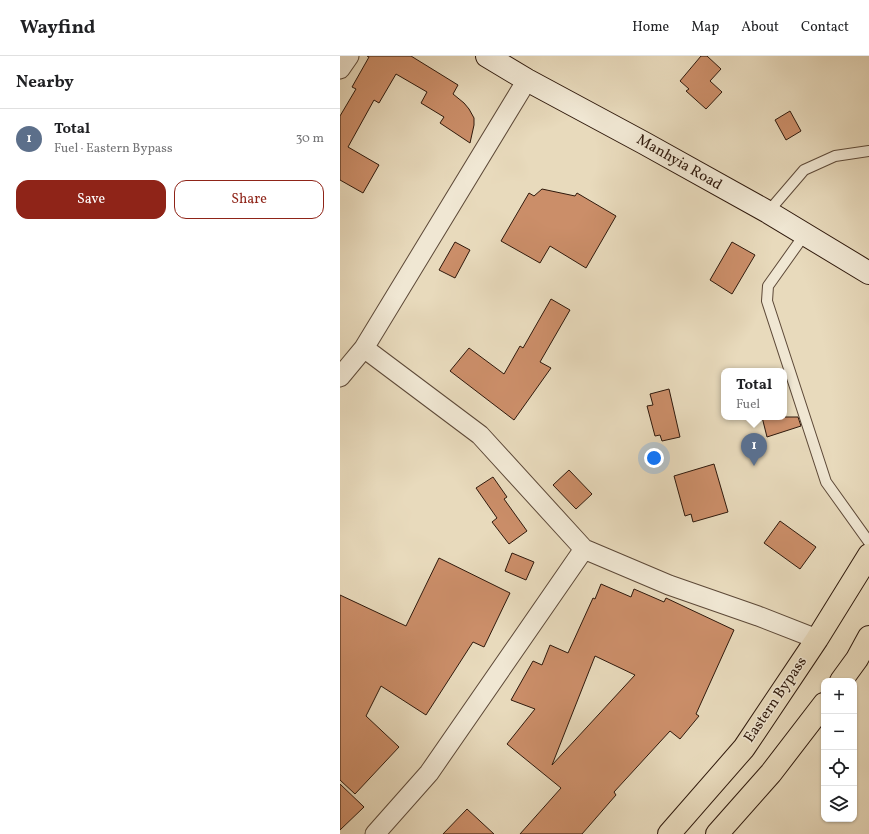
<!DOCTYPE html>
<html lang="en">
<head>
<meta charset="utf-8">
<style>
  :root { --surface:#fff; --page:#f2f2f2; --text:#202124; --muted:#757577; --line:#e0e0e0; --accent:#8f2418 }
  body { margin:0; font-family:Vollkorn,serif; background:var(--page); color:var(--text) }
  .controls { position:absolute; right:12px; bottom:12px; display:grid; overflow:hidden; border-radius:8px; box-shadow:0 1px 3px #0004 }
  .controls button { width:36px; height:36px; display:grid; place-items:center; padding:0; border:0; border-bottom:1px solid var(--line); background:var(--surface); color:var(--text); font:20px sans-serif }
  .you { position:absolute; left:314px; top:402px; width:14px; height:14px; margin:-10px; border:3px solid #fff; border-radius:50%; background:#1a73e8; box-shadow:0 0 0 6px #1a73e833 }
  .badge { display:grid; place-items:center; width:26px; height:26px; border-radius:50%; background:var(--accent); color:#fff; font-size:13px; font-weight:700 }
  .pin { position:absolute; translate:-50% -33px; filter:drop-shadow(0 1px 2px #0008) }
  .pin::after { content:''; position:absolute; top:21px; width:14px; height:12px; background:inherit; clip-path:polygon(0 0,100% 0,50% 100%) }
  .popup { position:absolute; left:381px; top:312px; width:66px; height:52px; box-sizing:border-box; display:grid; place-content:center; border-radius:8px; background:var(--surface); filter:drop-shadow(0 1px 3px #0005); font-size:13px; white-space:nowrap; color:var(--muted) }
  .popup b { font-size:15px; color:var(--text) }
  .popup::after { content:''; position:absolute; left:50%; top:100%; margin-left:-8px; border:8px solid transparent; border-top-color:var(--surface) }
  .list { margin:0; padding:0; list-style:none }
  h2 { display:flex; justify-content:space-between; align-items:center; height:52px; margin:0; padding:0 16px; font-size:17px }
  h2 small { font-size:13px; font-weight:400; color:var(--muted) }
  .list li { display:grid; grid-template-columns:26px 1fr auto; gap:12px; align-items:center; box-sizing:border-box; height:60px; padding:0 16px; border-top:1px solid var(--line) }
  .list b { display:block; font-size:15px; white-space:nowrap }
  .list p { margin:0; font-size:13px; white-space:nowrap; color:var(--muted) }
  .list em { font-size:13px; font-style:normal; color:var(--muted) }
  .actions { display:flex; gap:8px; padding:12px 16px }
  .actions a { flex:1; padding:9px 0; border:1px solid var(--accent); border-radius:12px; text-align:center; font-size:14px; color:var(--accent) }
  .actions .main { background:var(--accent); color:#fff }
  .icon { flex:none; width:22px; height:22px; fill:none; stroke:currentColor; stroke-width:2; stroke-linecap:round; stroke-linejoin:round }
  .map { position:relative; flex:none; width:529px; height:778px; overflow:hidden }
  header { display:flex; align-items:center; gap:24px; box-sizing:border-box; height:56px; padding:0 20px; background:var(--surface); border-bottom:1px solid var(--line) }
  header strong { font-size:19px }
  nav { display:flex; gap:22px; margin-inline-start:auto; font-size:14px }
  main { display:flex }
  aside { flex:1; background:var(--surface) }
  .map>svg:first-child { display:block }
  .building { fill:#cb8e69; stroke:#2f190c; fill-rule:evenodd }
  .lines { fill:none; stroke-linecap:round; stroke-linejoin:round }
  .lane-casing { stroke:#5d4938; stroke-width:12 }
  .street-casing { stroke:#5d4938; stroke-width:21 }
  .secondary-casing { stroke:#2f190c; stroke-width:24 }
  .highway-casing { stroke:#2f190c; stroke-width:24 }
  .lane { stroke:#f0e7d3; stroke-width:10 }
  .street { stroke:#f0e7d3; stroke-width:19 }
  .secondary { stroke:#f0e7d3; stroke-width:22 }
  .highway { stroke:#e8dabc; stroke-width:22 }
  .labels { text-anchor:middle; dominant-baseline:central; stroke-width:3; stroke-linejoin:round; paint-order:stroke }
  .street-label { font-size:15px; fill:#2f190c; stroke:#f0e7d3 }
</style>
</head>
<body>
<header>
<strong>Wayfind</strong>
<nav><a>Home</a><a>Map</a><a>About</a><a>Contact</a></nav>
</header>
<main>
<aside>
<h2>Nearby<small></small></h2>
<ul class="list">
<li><span class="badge" style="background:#5c6f8a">1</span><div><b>Total</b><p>Fuel · Eastern Bypass</p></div><em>30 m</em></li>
</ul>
<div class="actions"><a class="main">Save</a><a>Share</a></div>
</aside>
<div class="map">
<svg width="529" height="778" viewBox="0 0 529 778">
  <rect width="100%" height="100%" fill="#e8dabc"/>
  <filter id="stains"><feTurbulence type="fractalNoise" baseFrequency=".005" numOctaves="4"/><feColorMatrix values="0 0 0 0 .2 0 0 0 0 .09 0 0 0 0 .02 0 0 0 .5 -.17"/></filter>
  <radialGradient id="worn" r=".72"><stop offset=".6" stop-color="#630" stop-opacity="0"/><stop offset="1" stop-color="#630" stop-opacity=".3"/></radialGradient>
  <!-- building -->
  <path class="building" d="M27 0H71L118 29 113 38 124 47 129 53 134 62V69L130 87 100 67 104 61 81 47 87 36 56 18 39 47 34 44 8 91 39 109 23 137 0 124V60L16 33 12 31 29 1Z
    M361 0H367L381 13 370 25 382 36 366 53 346 35 349 33 340 25Z
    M450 55 461 75 446 84 435 64Z
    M202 133 235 140 237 137 276 160 246 212 210 190 200 207 161 185 189 137 194 140Z
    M115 186 130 194 115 222 99 214Z
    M392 186 415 199 392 238 370 224Z
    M211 243 230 254 200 306 211 312 174 364 110 315 129 292 164 318 180 290 183 292Z
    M329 333 340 381 322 385 320 379 315 380 307 350 313 349 310 338Z
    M422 361H458L461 370 427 381Z
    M374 408 388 456 353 466 351 458 345 460 334 420Z
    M229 414 252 438 236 453 213 429Z
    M153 421 167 441 164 443 187 475 169 488 152 466 157 462 136 432Z
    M440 465 476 491 460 513 424 487Z
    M172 497 194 506 186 524 165 515Z
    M99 502 170 537 144 591 133 586 86 659 41 630 26 660 59 691 15 738 0 724V539L66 570Z
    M261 528 291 541 294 533 324 546 326 542 394 574 356 658 359 660 340 683 330 675 274 736 276 739 242 778H180L221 732 167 688 195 653 171 644 193 605 202 609 210 589 228 597 253 542 255 543ZM255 600 295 619 212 709Z
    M0 728 24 751 0 774Z
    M127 753 154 778H103Z"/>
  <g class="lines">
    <!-- lane casing -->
    <g class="lane-casing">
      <path id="lane" d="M428 156 464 114 495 100 529 95
        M465 178 428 230 427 245 486 426 529 486"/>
    </g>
    <!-- street casing -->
    <g class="street-casing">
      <path id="street" d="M0 13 9 0
        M24 292 140 379 244 493 329 529 418 560 477 583
        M0 321 24 292 187 24
        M35 778 89 717 244 493"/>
    </g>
    <!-- secondary casing -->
    <g class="secondary-casing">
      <path id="secondary" d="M147 0 187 24 304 87 428 156 529 217"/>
    </g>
    <!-- highway casing -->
    <g class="highway-casing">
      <path id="highway" d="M501 625 517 603 529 581
        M329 778 404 692 477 583 529 499
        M377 778 431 717 484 648"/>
    </g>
    <!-- lane -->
    <use href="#lane" class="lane"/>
    <!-- street -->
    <use href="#street" class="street"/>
    <!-- secondary -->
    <use href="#secondary" class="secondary"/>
    <!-- highway -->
    <use href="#highway" class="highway"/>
  </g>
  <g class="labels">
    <!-- street labels -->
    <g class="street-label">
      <text transform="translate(339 107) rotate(30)">Manhyia Road</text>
      <text transform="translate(436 644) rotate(-56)">Eastern Bypass</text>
    </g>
  </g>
  <rect width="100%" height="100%" filter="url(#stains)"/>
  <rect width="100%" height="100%" fill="url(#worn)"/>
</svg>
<div class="controls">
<button>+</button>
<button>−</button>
<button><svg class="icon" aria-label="locate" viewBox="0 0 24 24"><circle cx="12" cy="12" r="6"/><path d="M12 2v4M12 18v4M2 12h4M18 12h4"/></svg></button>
<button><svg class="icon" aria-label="layers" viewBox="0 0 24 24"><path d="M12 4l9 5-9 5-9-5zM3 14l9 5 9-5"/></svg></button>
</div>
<div class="you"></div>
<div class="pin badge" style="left:414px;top:410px;background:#5c6f8a">1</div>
<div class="popup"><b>Total</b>Fuel</div>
</div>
</main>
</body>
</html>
